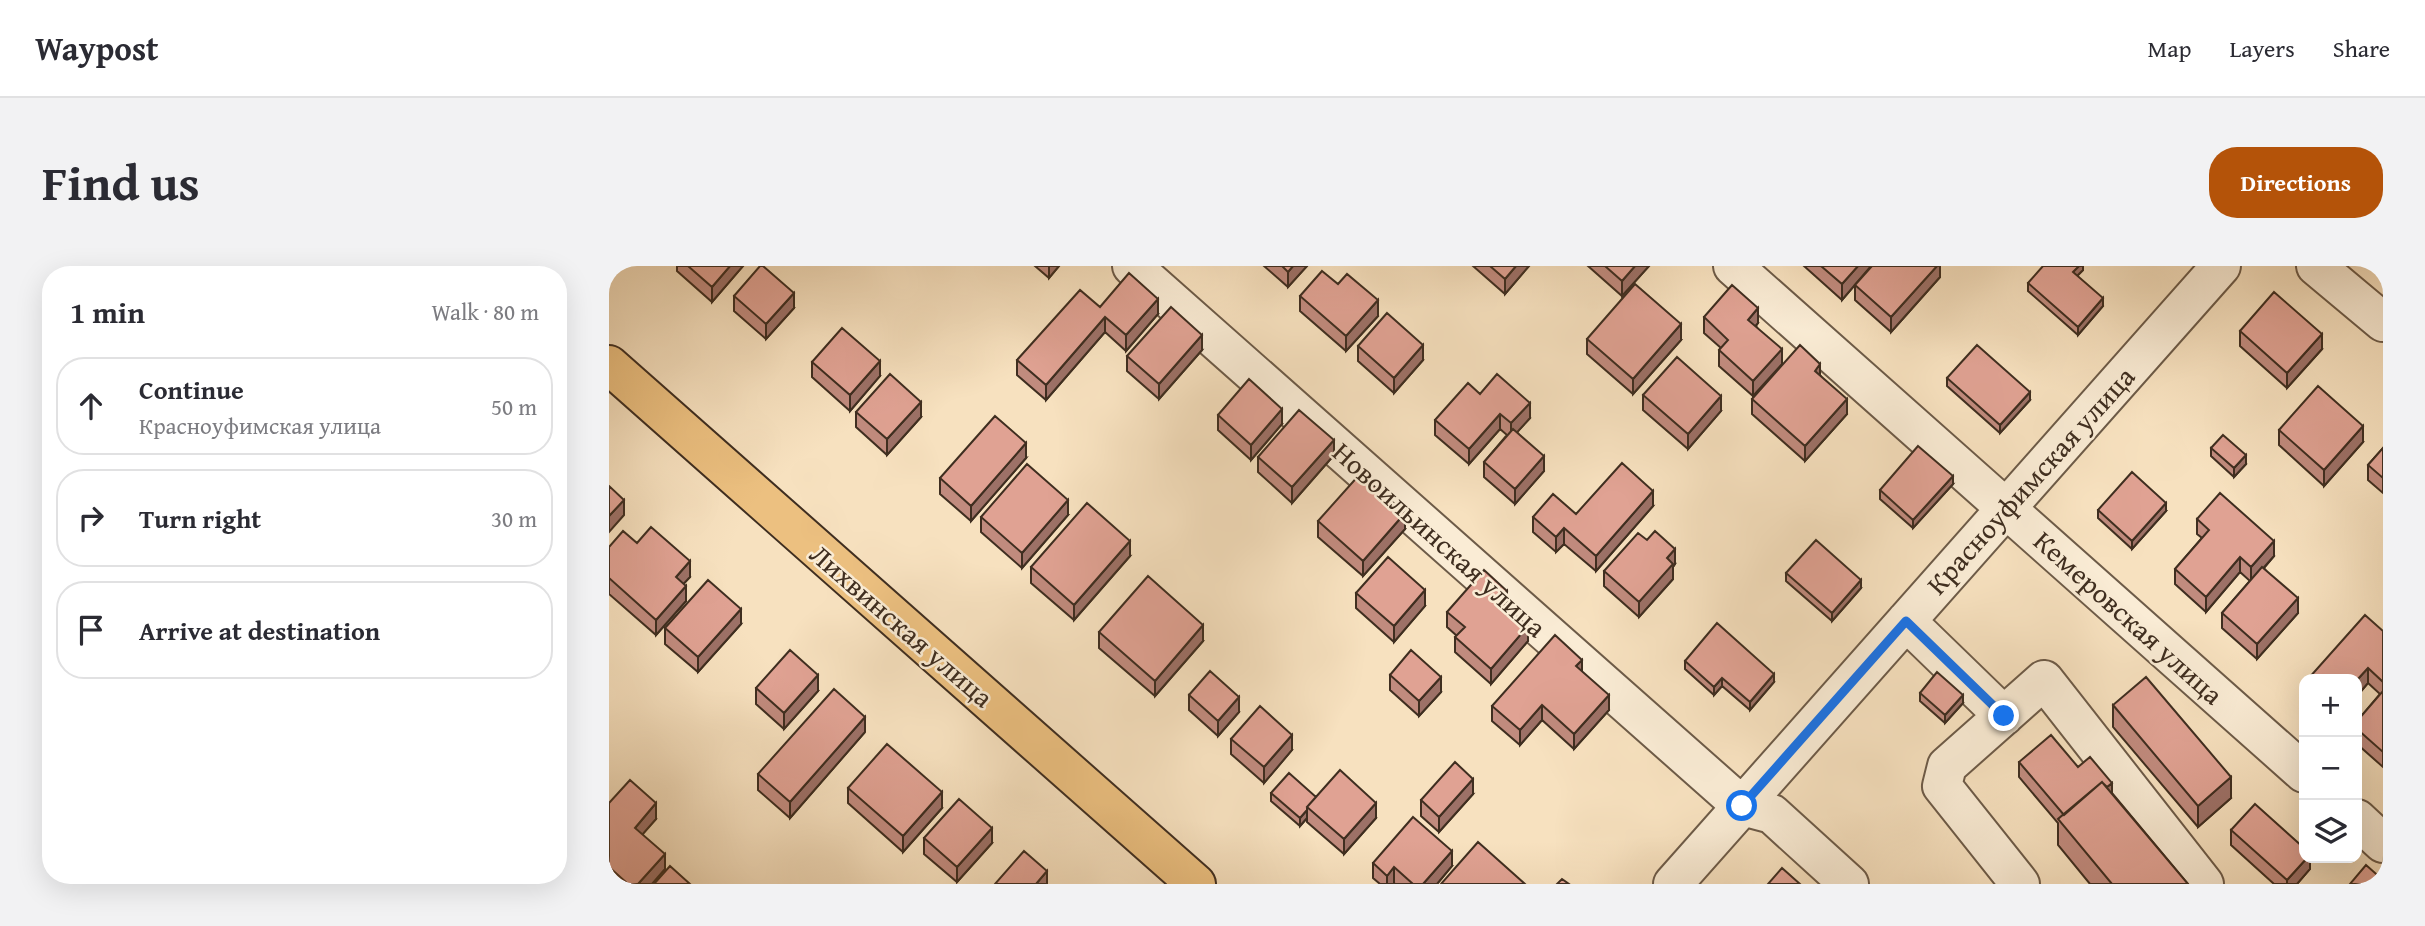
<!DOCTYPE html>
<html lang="en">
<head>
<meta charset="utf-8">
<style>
  :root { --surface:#fff; --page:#f2f2f3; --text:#2b2b33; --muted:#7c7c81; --line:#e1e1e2; --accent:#b45309 }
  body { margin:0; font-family:"Gentium Book Plus",serif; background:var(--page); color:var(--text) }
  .controls { position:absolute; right:21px; bottom:21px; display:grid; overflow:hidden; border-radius:14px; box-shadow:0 7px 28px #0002 }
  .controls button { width:63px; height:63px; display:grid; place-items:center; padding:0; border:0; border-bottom:2px solid var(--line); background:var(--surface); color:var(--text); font:35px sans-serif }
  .stop { position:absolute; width:21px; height:21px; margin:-16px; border:5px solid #1a73e8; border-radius:50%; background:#fff }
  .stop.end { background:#1a73e8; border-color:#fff; box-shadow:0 2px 7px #0008 }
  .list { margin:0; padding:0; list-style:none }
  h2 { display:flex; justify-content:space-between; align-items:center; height:91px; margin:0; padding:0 28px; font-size:30px }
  h2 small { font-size:23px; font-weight:400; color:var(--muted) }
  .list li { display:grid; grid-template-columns:46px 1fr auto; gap:21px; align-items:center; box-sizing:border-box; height:98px; margin:0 14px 14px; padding:0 14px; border:2px solid var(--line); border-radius:28px }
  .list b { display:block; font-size:26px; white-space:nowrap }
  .list p { margin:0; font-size:23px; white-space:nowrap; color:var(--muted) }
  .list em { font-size:23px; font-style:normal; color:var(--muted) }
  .icon { flex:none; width:38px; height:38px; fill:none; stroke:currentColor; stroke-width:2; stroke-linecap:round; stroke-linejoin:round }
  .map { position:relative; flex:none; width:1774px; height:618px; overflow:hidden; border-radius:28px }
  header { display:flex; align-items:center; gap:42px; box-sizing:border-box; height:98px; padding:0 35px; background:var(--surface); border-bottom:2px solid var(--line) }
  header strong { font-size:33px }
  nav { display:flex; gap:38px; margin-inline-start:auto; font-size:24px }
  .intro { display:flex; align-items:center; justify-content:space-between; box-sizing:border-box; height:168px; padding:0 42px }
  h1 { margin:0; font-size:49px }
  .button { padding:18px 32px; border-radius:28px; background:var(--accent); color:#fff; font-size:24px; font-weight:700 }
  main { display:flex; gap:42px; padding:0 42px }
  aside { flex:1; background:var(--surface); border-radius:28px; box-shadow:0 7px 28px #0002 }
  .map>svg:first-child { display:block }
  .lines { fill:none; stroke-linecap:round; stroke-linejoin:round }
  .minor-casing { stroke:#6d5b48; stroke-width:42 }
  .major-casing { stroke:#3f2e20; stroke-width:42 }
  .minor { stroke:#faecd5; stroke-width:38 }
  .major { stroke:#ecc080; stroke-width:38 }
  .wall { fill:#c18b7e; stroke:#3f2e20; stroke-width:2 }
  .shaded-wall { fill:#9d7167; stroke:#3f2e20; stroke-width:2 }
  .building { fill:#e0a293; stroke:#3f2e20; stroke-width:2 }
  .route { stroke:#1a73e8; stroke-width:9 }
  .labels { text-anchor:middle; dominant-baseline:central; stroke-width:5; stroke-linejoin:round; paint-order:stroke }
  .street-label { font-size:28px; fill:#3f2e20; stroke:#faecd5 }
</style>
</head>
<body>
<header>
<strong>Waypost</strong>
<nav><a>Map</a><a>Layers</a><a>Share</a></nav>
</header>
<div class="intro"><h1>Find us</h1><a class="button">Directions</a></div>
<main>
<aside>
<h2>1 min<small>Walk · 80 m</small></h2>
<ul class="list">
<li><svg class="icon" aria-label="ahead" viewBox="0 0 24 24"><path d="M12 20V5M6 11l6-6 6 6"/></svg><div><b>Continue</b><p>Красноуфимская улица</p></div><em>50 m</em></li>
<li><svg class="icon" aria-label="right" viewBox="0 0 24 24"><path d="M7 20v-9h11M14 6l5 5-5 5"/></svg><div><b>Turn right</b></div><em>30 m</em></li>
<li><svg class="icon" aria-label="arrive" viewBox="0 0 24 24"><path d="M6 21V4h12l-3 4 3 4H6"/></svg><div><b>Arrive at destination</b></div></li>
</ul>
</aside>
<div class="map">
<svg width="1774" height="618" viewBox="0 0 1774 618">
  <rect width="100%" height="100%" fill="#f7e1bf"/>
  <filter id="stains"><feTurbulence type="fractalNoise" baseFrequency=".00286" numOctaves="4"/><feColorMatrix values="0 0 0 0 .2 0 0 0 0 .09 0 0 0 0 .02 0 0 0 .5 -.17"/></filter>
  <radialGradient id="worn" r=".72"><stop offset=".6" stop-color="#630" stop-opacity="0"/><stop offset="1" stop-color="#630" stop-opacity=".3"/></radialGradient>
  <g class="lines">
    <!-- minor casing -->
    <g class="minor-casing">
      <path id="minor" d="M523 0 1133 540 1163 548 1240 618
        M1124 0 1695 507
        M1707 0 1774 56
        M1297 355 1395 450
        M1748 553 1774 577
        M1064 618 1612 0
        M1411 618 1333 520 1338 500 1435 414 1595 618"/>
    </g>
    <!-- major casing -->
    <g class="major-casing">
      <path id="major" d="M0 99 587 618"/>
    </g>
    <!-- minor -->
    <use href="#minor" class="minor"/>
    <!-- major -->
    <use href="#major" class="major"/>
  </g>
  <!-- wall -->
  <path class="wall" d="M68 0H134L103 36 68 5Z
    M426 0H450L440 12Z
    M655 0H698L679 21Z
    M864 0H920L896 28Z
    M979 0H1040L1013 30Z
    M1195 0H1262L1233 34Z
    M1331 0V11L1282 66 1246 34V19Z
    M1474 0V4L1468 10 1494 40 1469 69 1419 25V17Z
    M729 18 769 50 737 85 691 45V30Z
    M125 30 185 42 157 73 125 45Z
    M491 41 549 48 517 85 496 66 437 134 408 109V94Z
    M1095 51 1149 57 1147 60 1173 98 1144 130 1110 100V84L1112 82 1095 67Z
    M1631 65 1713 83 1678 122 1631 80Z
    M978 73 1072 74 1024 128 978 88Z
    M749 80 814 94 785 127 749 95Z
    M593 84 550 133 518 105V90Z
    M203 96 271 110 241 145 203 111Z
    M1211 109 1238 148 1196 195 1143 148V133Z
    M1338 112 1421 134 1391 167 1338 120Z
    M871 128 921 152 908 166 935 205 906 238 875 211V196L898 169 891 163 860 198 826 169V154Z
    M1034 129 1112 145 1079 183 1034 144Z
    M247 146 312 151 278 189 247 161Z
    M609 149 673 158 642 194 609 164Z
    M1670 164 1754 176 1715 220 1670 179Z
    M1602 182 1637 198 1625 211 1602 190Z
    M1774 182V227L1759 214V199Z
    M725 189 683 237 649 206V191Z
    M417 192 362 255 331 228V212Z
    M1344 218 1304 262 1271 233V224Z
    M1044 240 987 305 955 278 947 286 924 266V251L967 248Z
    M1489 244 1557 245 1523 283 1489 252Z
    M459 249 413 302 372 266V251Z
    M1588 253 1665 290 1655 302 1689 347 1648 393 1613 362V347L1641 315 1631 306 1597 346 1566 318V303L1593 272 1588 268Z
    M709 255 796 263 754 310 709 271Z
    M28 277 81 311 74 318 77 335 47 369 0 328V281Z
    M521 290 465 354 422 317V301Z
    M1066 298 1064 301V313L1030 351 995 320V305Z
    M1177 307 1252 322 1223 355 1177 315Z
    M747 327 816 340 785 376 747 342Z
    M898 340 897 341 919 375 882 418 846 386V371L848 370 838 361V346Z
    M132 358 89 406 56 378V362Z
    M1774 365V501L1748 478V455L1771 428 1759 417 1748 430Z
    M490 366 594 375 546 430 490 382Z
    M1076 395 1165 416 1141 444 1113 420 1105 429 1076 403Z
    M973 406 1000 444 965 483 933 454 911 479 883 455V440Z
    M781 409 832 426 810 450 781 424Z
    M1695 418V437L1694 435V420Z
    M147 422 209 425 175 463 147 438Z
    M1311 427 1354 437 1336 457 1311 435Z
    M580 429 630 446 609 470 580 444Z
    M1504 439 1622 532 1589 561 1504 461Z
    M256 466 181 552 149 524V508Z
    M622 473 683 484 655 517 622 488Z
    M1410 496 1469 501 1503 527 1579 618H1481L1449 579V557L1410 511Z
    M239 522 333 542 294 586 239 537Z
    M662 527 707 531 767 552 735 588 698 556V552L691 560 662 535Z
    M864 528 830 566 812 550V534Z
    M0 537 47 553 33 568 56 603 43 618H2L0 616Z
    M1622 564 1701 592V603L1688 618H1665L1622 579Z
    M315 572 383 577 348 616 315 588Z
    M764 597 843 600 828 618H786L785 617 784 618H771L764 612Z"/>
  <!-- shaded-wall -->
  <path class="shaded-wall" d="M121 0H134L103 36V21Z
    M440 0H450L440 12Z
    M684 0H698L679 21V6Z
    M907 0H920L896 28V13Z
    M1026 0H1040L1013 30V15Z
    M1249 0H1262L1233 34V18Z
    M1328 0H1331V11L1282 66V51Z
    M1470 0H1474V4L1464 14V6Z
    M185 27V42L157 73V58Z
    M1494 32V40L1469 69V61Z
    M549 33V48L517 85V69Z
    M769 34V50L737 85V70Z
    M1149 42V57L1139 69V54Z
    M496 51V66L437 134V119Z
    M1072 58V74L1024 128V113Z
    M1713 68V83L1678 122V107Z
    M593 69V84L550 133V118Z
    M814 79V94L785 127V112Z
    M1173 83V98L1144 130V115Z
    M271 95V110L241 145V129Z
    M1211 98V113L1206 105Z
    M1421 126V134L1391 167V159Z
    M1112 130V145L1079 183V168Z
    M1238 133V148L1196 195V180Z
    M312 136V151L278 189V173Z
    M921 137V152L902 173V157Z
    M673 143V158L642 194V179Z
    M891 148V163L860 198V183Z
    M1754 160V176L1715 220V204Z
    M725 174V189L683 237V221Z
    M417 177V192L362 255V240Z
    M1637 189V198L1625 211V202Z
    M935 190V205L906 238V223Z
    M1344 210V218L1304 262V254Z
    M1044 225V240L987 305V290Z
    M15 234V249L0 266V250Z
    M459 234V249L413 302V287Z
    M1557 237V245L1523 283V275Z
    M796 247V263L754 310V295Z
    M955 262V278L947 286V271Z
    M521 275V290L465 354V339Z
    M1665 275V290L1642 316V301Z
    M1066 283V298L1064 301V313L1030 351V336L1058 292Z
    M1631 291V306L1597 346V331Z
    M81 295V311L67 326V311Z
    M1252 314V322L1223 355V347Z
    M77 320V335L47 369V354Z
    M816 324V340L785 376V360Z
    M898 325V340L890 350V334Z
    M1689 332V347L1648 393V378Z
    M132 343V358L89 406V391Z
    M594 359V375L546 430V415Z
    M919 360V375L882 418V403Z
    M973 394V409L967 400Z
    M1759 402V417L1748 430V414Z
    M1165 408V416L1141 444V436Z
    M209 409V425L175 463V447Z
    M832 411V426L810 450V435Z
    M1113 412V420L1105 429V421Z
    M1000 429V444L965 483V468Z
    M1354 429V437L1336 457V449Z
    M630 431V446L609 470V455Z
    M933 439V454L911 479V464Z
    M256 451V466L181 552V536Z
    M683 469V484L655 517V501Z
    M1622 511V532L1589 561V540Z
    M864 513V528L830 566V551Z
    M1503 517V533L1459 554Z
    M333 526V542L294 586V570Z
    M47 537V553L26 577V562Z
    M767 537V552L735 588V573Z
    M698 544V552L691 560V552Z
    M383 562V577L348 616V601Z
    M843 585V600L828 618H814Z
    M56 588V603L43 618H29Z
    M1698 592H1701V603L1688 618H1678V614Z
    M785 601V617L784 618H778V610Z
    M438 605V618H427Z"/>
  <!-- building -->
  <path class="building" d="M79 0H121L103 21Z
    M151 0H154L185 27 157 58 125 30Z
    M673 0H684L679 6Z
    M881 0H907L896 13Z
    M996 0H1026L1013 15Z
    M1212 0H1249L1233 18Z
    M1263 0H1328L1282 51 1246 19Z
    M1434 0H1470L1464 6 1494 32 1469 61 1419 17Z
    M713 5 729 18 738 8 769 34 737 70 691 30Z
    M520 7 549 33 517 69 496 51 437 119 408 94 471 24 491 41Z
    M1026 18 1072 58 1024 113 978 73Z
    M1123 19 1149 42 1139 54 1173 83 1144 115 1110 84 1119 74 1095 51Z
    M1665 26 1713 68 1678 107 1631 65Z
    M562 41 593 69 550 118 518 90Z
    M778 47 814 79 785 112 749 80Z
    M233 62 271 95 241 129 203 96Z
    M1191 79 1211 98 1206 105 1238 133 1196 180 1143 133Z
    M1368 79 1421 126 1391 159 1338 112Z
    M1068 91 1112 130 1079 168 1034 129Z
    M281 108 312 136 278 173 247 146Z
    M888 108 921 137 902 157 891 148 860 183 826 154 859 117 871 128Z
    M640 113 673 143 642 179 609 149Z
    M1709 120 1754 160 1715 204 1670 164Z
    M690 144 725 174 683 221 649 191Z
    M386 150 417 177 362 240 331 212Z
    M904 163 935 190 906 223 875 196Z
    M1614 169 1637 189 1625 202 1602 182Z
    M1309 180 1344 210 1304 254 1271 224Z
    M1774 182V212L1759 199Z
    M1013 197 1044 225 987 290 955 262 947 271 924 251 944 228 967 248Z
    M418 198 459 234 413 287 372 251Z
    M1523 206 1557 237 1523 275 1489 244Z
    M751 208 796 247 754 295 709 255Z
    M0 220 15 234 0 250Z
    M1611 227 1665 275 1642 301 1631 291 1597 331 1566 303 1600 264 1588 253Z
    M478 237 521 275 465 339 422 301Z
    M42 261 81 295 67 311 77 320 47 354 0 312V281L14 265 28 277Z
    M1046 265 1066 283 1058 292 1064 298 1030 336 995 305 1029 267 1038 274Z
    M1207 274 1252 314 1223 347 1177 307Z
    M779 291 816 324 785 360 747 327Z
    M1653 301 1689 332 1648 378 1613 347Z
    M875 304 898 325 890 334 919 360 882 403 846 371 856 361 838 346Z
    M539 310 594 359 546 415 490 366Z
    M99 314 132 343 89 391 56 362Z
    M1756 349 1774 365V414L1773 415 1759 402 1748 414V413H1699Z
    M1108 357 1165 408 1141 436 1113 412 1105 421 1076 395Z
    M946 369 973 394 967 400 1000 429 965 468 933 439 911 464 883 440Z
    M181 384 209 409 175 447 147 422Z
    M802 384 832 411 810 435 781 409Z
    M601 405 630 431 609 455 580 429Z
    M1328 406 1354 429 1336 449 1311 427Z
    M1537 411 1622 511 1589 540 1504 439Z
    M225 423 256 451 181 536 149 508Z
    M1774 425V486L1748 463V455Z
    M651 440 683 469 655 501 622 473Z
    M1442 469 1469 501 1481 491 1503 517 1498 521 1493 516 1455 549 1410 496Z
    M278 478 333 526 294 570 239 522Z
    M846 496 864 513 830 551 812 534Z
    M731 504 767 537 735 573 698 541Z
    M680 507 707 531 698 541V544L691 552 662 527Z
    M21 514 47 537 26 562 56 588 29 618H19L0 601V537Z
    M1493 516 1579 618H1503L1449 553Z
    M350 533 383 562 348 601 315 572Z
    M1646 538 1695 582V592H1698L1678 614 1622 564Z
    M804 551 843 585 814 618H804L785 601 778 610 764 597Z
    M869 576 916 618H832Z
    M415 585 438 605 427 618H386Z
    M1757 599 1774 614V618H1741Z
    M61 600 81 618H45Z
    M1173 602 1191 618H1159Z
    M953 613 960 618H948Z"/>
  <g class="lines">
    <!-- route -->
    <path class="route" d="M1133 540 1297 355 1395 450"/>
  </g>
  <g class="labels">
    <!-- street labels -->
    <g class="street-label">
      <text transform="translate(1421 214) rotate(-48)">Красноуфимская улица</text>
      <text transform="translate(831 273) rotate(42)">Новоильинская улица</text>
      <text transform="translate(1520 351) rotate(42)">Кемеровская улица</text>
      <text transform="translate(293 359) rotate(41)">Лихвинская улица</text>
    </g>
  </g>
  <rect width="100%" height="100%" filter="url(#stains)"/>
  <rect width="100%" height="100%" fill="url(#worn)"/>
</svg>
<div class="controls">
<button>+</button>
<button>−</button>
<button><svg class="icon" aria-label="layers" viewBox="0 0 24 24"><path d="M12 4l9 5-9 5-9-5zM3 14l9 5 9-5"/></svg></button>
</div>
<div class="stop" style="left:1133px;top:540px"></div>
<div class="stop end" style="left:1395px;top:450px"></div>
</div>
</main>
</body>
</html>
